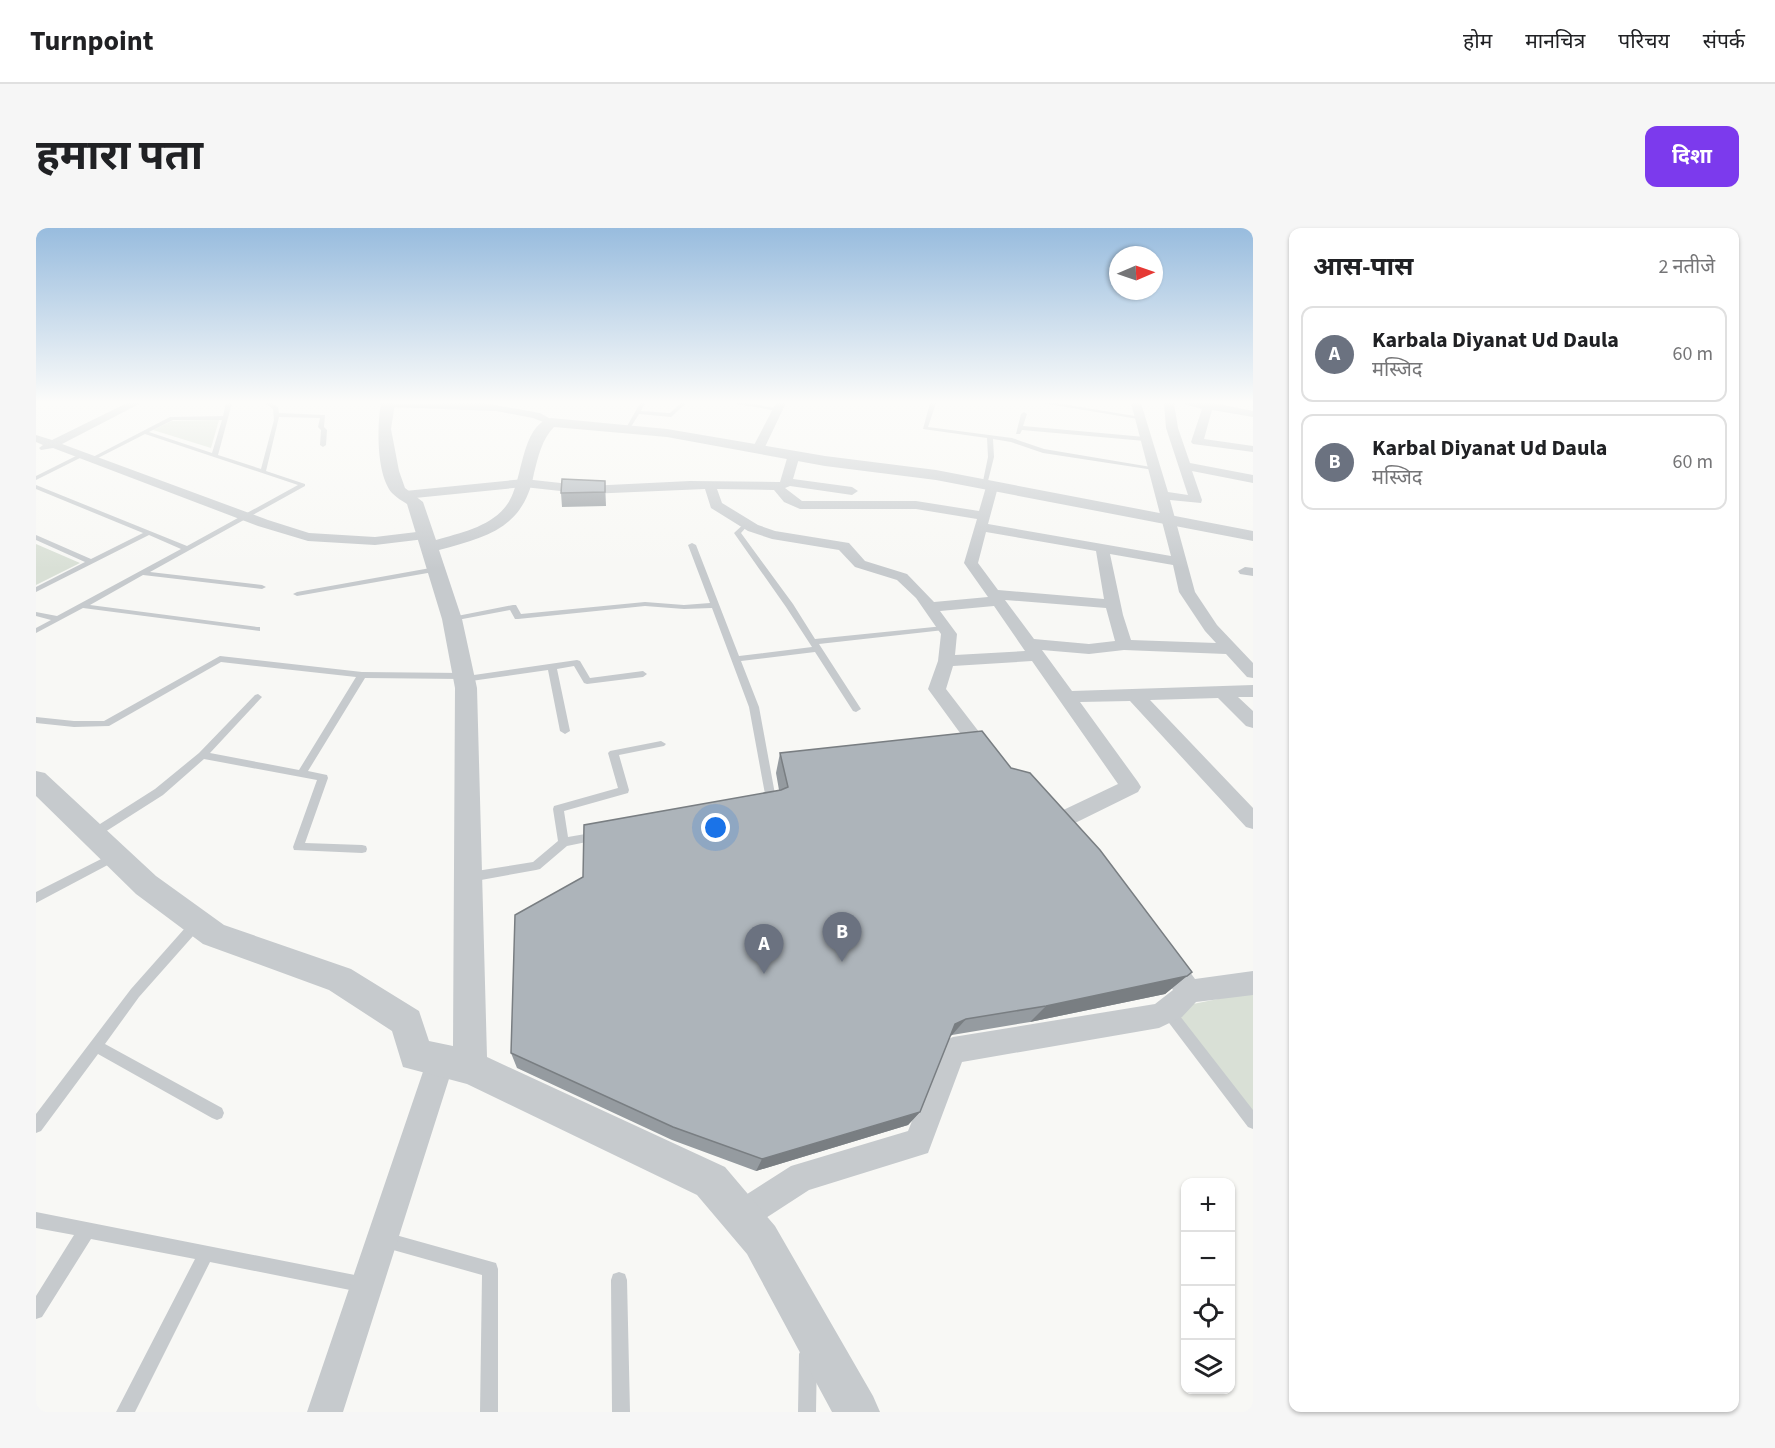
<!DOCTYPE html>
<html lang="hi">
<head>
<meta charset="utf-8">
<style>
  :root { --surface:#fff; --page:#f6f6f6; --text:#202124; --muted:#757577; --line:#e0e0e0; --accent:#7c3aed }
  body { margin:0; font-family:"Source Sans 3","Noto Sans Devanagari",sans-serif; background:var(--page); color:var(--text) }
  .controls { position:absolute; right:18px; bottom:18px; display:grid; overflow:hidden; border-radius:12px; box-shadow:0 2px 4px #0004 }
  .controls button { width:54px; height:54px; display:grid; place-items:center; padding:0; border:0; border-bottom:2px solid var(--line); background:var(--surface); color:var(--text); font:30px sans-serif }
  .compass { position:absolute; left:1073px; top:18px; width:54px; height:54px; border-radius:50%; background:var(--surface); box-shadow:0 2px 4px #0004; rotate:88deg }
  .you { position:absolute; left:680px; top:600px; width:21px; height:21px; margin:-15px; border:4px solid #fff; border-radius:50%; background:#1a73e8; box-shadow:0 0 0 9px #1a73e833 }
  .badge { display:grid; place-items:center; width:39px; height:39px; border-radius:50%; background:var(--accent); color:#fff; font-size:20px; font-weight:700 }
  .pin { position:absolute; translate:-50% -50px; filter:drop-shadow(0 2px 3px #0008) }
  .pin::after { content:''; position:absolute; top:32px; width:21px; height:18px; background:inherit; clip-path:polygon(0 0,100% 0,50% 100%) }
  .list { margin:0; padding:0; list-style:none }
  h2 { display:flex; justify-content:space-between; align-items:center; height:78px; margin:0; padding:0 24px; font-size:26px }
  h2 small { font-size:20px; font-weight:400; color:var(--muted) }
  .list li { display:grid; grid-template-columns:39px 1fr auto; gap:18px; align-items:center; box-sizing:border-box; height:96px; margin:0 12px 12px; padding:0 12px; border:2px solid var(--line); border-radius:12px }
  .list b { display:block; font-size:22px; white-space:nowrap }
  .list p { margin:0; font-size:20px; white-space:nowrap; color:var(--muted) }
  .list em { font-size:20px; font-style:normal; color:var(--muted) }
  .icon { flex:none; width:33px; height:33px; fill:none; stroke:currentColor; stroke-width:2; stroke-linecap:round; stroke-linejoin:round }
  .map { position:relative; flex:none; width:1217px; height:1184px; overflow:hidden; border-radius:12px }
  header { display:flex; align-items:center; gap:36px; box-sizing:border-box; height:84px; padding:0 30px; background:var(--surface); border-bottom:2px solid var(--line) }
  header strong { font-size:28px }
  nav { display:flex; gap:33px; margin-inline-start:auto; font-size:21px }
  .intro { display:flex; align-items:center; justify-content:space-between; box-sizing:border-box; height:144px; padding:0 36px }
  h1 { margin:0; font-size:42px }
  .button { padding:15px 27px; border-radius:12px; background:var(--accent); color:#fff; font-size:21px; font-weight:700 }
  main { display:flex; gap:36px; padding:0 36px }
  aside { flex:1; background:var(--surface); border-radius:12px; box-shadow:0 2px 4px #0004 }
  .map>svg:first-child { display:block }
  .green { fill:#d9e0d6 }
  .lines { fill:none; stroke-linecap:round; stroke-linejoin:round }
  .service { fill:#c6cacd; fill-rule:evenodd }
  .minor { fill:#c6cacd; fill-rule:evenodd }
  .tertiary { fill:#c6cacd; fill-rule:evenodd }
  .wall { fill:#959ba0 }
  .shaded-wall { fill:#797e82 }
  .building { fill:#adb4ba; stroke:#797e82; stroke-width:1.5 }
</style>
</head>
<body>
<header>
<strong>Turnpoint</strong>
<nav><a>होम</a><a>मानचित्र</a><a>परिचय</a><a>संपर्क</a></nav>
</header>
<div class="intro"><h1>हमारा पता</h1><a class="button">दिशा</a></div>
<main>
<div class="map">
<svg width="1217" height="1184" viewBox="0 0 1217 1184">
  <rect width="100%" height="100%" fill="#f8f8f5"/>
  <!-- green -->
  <path class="green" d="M183 192 175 220 117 202 136 193Z
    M0 316 44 335 0 357Z
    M1217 764V887L1137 780Z"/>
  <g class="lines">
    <!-- service -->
    <path class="service" d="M190 175H196L182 227 225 241 238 192 237 181 229 175H235L242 179 243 185 289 187 288 199 291 202 290 217 287 219 284 217 285 202 282 199 284 190 243 189 230 243 269 256V258L114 344 226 357 230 359 226 361 107 347 54 377 221 399H224V403L47 380 0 405V400L15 392 0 388V384L21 388 145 321 113 307 0 364V359L49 334 0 312V307L55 331 107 305 0 261V257L151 318 262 257 109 206 58 232 53 231 134 189 187 188ZM137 192H186L176 225 113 204Z
      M604 175H609L605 183 634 185 645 175H650L635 189 603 186 593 202H589Z
      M695 175H711L745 181 742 183Z
      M894 175H900L892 199 976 210 1008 221 1121 240 1118 242 1007 225 975 214 957 211 958 229 951 257 946 258 952 229 951 210 887 201Z
      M1006 175H1020L1105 189 1102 191Z
      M988 184 991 186 987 198 1109 209 1112 211 1109 213 986 202 984 206H980L985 186Z
      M46 225 49 227 48 228 0 252V248Z
      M710 294 713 296 705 305 757 376 779 411 908 398 912 400 908 402 783 416 825 481 820 484 817 483 779 424 705 433 723 479 741 577 740 580H732L731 577 713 479 676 380 648 381 609 378 482 391H479L474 382 416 393 412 391 416 389 477 377H480L485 386 609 374 648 377 674 375 652 317 656 315 660 317 703 428 776 419 750 379 698 305Z
      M400 339H403V343L261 368 257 366 261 364Z
      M184 428 326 444 427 445 431 448 541 432 544 433 554 450 607 443 611 446 607 449 551 456 548 455 538 438 521 441 534 503 529 506 524 503 512 442 428 454 424 451 329 450 272 543 291 547 292 550 269 615 326 617 330 618 331 621 330 624 326 625 258 622 257 619 281 552 168 531 127 567 61 609H53L52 606 53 603 119 561 163 525 219 467 222 466 226 469 174 525 263 542 320 449 185 434 73 498 38 499 0 495V489L38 493H68Z
      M625 513 630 516 628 518 583 527 593 562 592 565 528 583 532 609 561 604 565 605 566 608 565 611 531 618 504 641 500 642 434 654 430 652 428 649 430 646 434 644 497 634 522 613 517 581 518 578 582 560 572 525 574 523Z
      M79 624 83 625 84 628 83 631 0 675V664Z
      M161 690 165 691 167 695 165 699 103 769 69 816 186 880 188 885 186 890 181 892 176 890 62 826 5 903 0 905V886L95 761 157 691Z
      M1132 777 1137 779 1217 882V901L1212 899 1127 787 1126 783 1127 779Z
      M0 984 329 1049 335 1051 337 1057 335 1063 329 1065 174 1034 99 1184H80L159 1031 55 1011 6 1089 0 1091V1068L38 1007 0 1000Z
      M349 1004 460 1035 462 1041V1184H444L446 1047 343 1018 341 1012 343 1006Z
      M583 1044 589 1046 591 1052 594 1184H576L575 1052 577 1046Z
      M772 1117 778 1120 781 1126 780 1184H762L763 1126 766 1120Z"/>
    <!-- minor -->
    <path class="minor" d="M91 175H105L26 216 232 292 273 305 339 309 389 303 396 307 389 311 339 317 272 313 222 298 17 220 5 222 3 220 7 217 0 214V207L16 212Z
      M448 175 504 185 520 194 515 197 497 190 460 183 352 179 347 176Z
      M740 175H750L728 221 722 224 718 223 716 221Z
      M1095 175H1105L1132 264 1152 267 1130 200 1128 175H1138L1142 200 1154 235 1217 247V255L1156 243 1166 272 1165 275 1134 272 1159 364 1181 397 1217 435V450L1211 449 1190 426 1088 422 1053 426 1006 422 1036 463 1217 457V469H1202L1217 483V500L1210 498 1182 470 1114 472 1217 580V601L1210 599 1094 473 1044 474 1102 554 1105 559 1102 564 1035 597 1028 599 1021 597 1018 591 1021 585 1082 556 996 433 917 438 910 461 960 526 957 531 950 533 943 531 892 461 902 433 905 406 880 370 861 352 819 339 803 322 736 311 712 303 675 280 669 261 552 266 488 259 369 271 363 267 369 263 488 251 552 258 654 253 741 254H744L752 227 758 223 764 227 757 251 816 259 822 263 816 267 754 258 749 260 766 273H880L943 283 950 259 956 255 962 259 952 296 1135 328ZM681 261 738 262 748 274 764 281H880L941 291 928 335 952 369 898 374 871 346 829 333 813 315 739 303 722 297 686 275ZM950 304 1060 323 1068 371 962 362 942 335ZM1074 326 1137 337 1143 364 1169 403 1180 415 1095 412 1087 387ZM969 372 1070 380 1079 413 1053 416 998 411ZM958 378 989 423 919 427 921 406 904 383Z
      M1145 175H1178L1217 183V189L1176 182 1168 211 1217 218V224L1157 216 1155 214 1166 181Z
      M1209 339 1217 340V348L1204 346 1202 343Z
      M1128 718 1137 721 1159 751 1217 743V767L1160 774 1146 789 1123 800 926 834 892 925 773 962 716 999 705 1004 694 999 689 988 694 977 755 938 872 903 908 813 917 809 1119 776 1137 762 1116 729 1119 721Z
      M405 819 415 823 419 832 307 1184H271L391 832 395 823Z"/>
    <!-- tertiary -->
    <path class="tertiary" d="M345 175H359L355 201 363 243 369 260 387 274 400 312C424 305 454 299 470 278 488 257 483 198 515 190L631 201 789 228 900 242 1217 303V313L900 252 789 238 631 209 518 199C506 211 502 229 498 245 488 300 451 309 403 322L426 391 441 460 451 829 689 939 739 998 837 1168 844 1184H796L711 1026 661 967 431 856 367 839 356 803 293 762 167 716 100 666 0 568V543L9 545 120 648 188 697 315 741 383 783 393 813 417 818 419 460 406 391 371 276C366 273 360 269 356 265 340 246 341 198 345 175Z"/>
  </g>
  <!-- wall -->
  <path class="wall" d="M569 253 570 278 526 279 525 265Z
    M744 525 975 540 1156 744 1129 766 994 794 916 807 914 808 884 884 872 897 720 943 636 912 481 840 475 825 743 562 740 545Z"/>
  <!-- shaded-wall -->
  <path class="shaded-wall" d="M1151 748 1129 766 994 794 1010 778Z
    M930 791 916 807 906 812 919 796Z
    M884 884 872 897 720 943 726 931Z"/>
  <!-- building -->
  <path class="building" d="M526 251 569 253V264L525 265Z
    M946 503 975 540 994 545 1064 622 1156 744 1151 748 1010 778 930 791 919 796 884 884 726 931 637 899 475 825 479 687 547 649 548 597 745 562 752 559 744 525Z"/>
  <!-- sky -->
  <linearGradient id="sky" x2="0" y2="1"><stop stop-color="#98bcde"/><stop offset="0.51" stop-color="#fcfcfa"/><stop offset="1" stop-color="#fcfcfa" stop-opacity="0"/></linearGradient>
  <rect width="1217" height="341" fill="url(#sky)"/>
</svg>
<div class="controls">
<button>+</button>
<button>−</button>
<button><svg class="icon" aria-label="locate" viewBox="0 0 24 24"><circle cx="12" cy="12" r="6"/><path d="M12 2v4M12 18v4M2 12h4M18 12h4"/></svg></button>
<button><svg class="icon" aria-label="layers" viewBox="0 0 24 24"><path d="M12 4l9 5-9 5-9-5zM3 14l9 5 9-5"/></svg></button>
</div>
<svg class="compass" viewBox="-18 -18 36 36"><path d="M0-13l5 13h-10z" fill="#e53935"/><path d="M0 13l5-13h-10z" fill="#757577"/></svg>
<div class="you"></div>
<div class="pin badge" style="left:728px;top:746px;background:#6b7280">A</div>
<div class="pin badge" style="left:806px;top:734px;background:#6b7280">B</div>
</div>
<aside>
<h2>आस-पास<small>2 नतीजे</small></h2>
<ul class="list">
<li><span class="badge" style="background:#6b7280">A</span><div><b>Karbala Diyanat Ud Daula</b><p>मस्जिद</p></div><em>60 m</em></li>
<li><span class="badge" style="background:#6b7280">B</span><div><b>Karbal Diyanat Ud Daula</b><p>मस्जिद</p></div><em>60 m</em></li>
</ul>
</aside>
</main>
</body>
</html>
